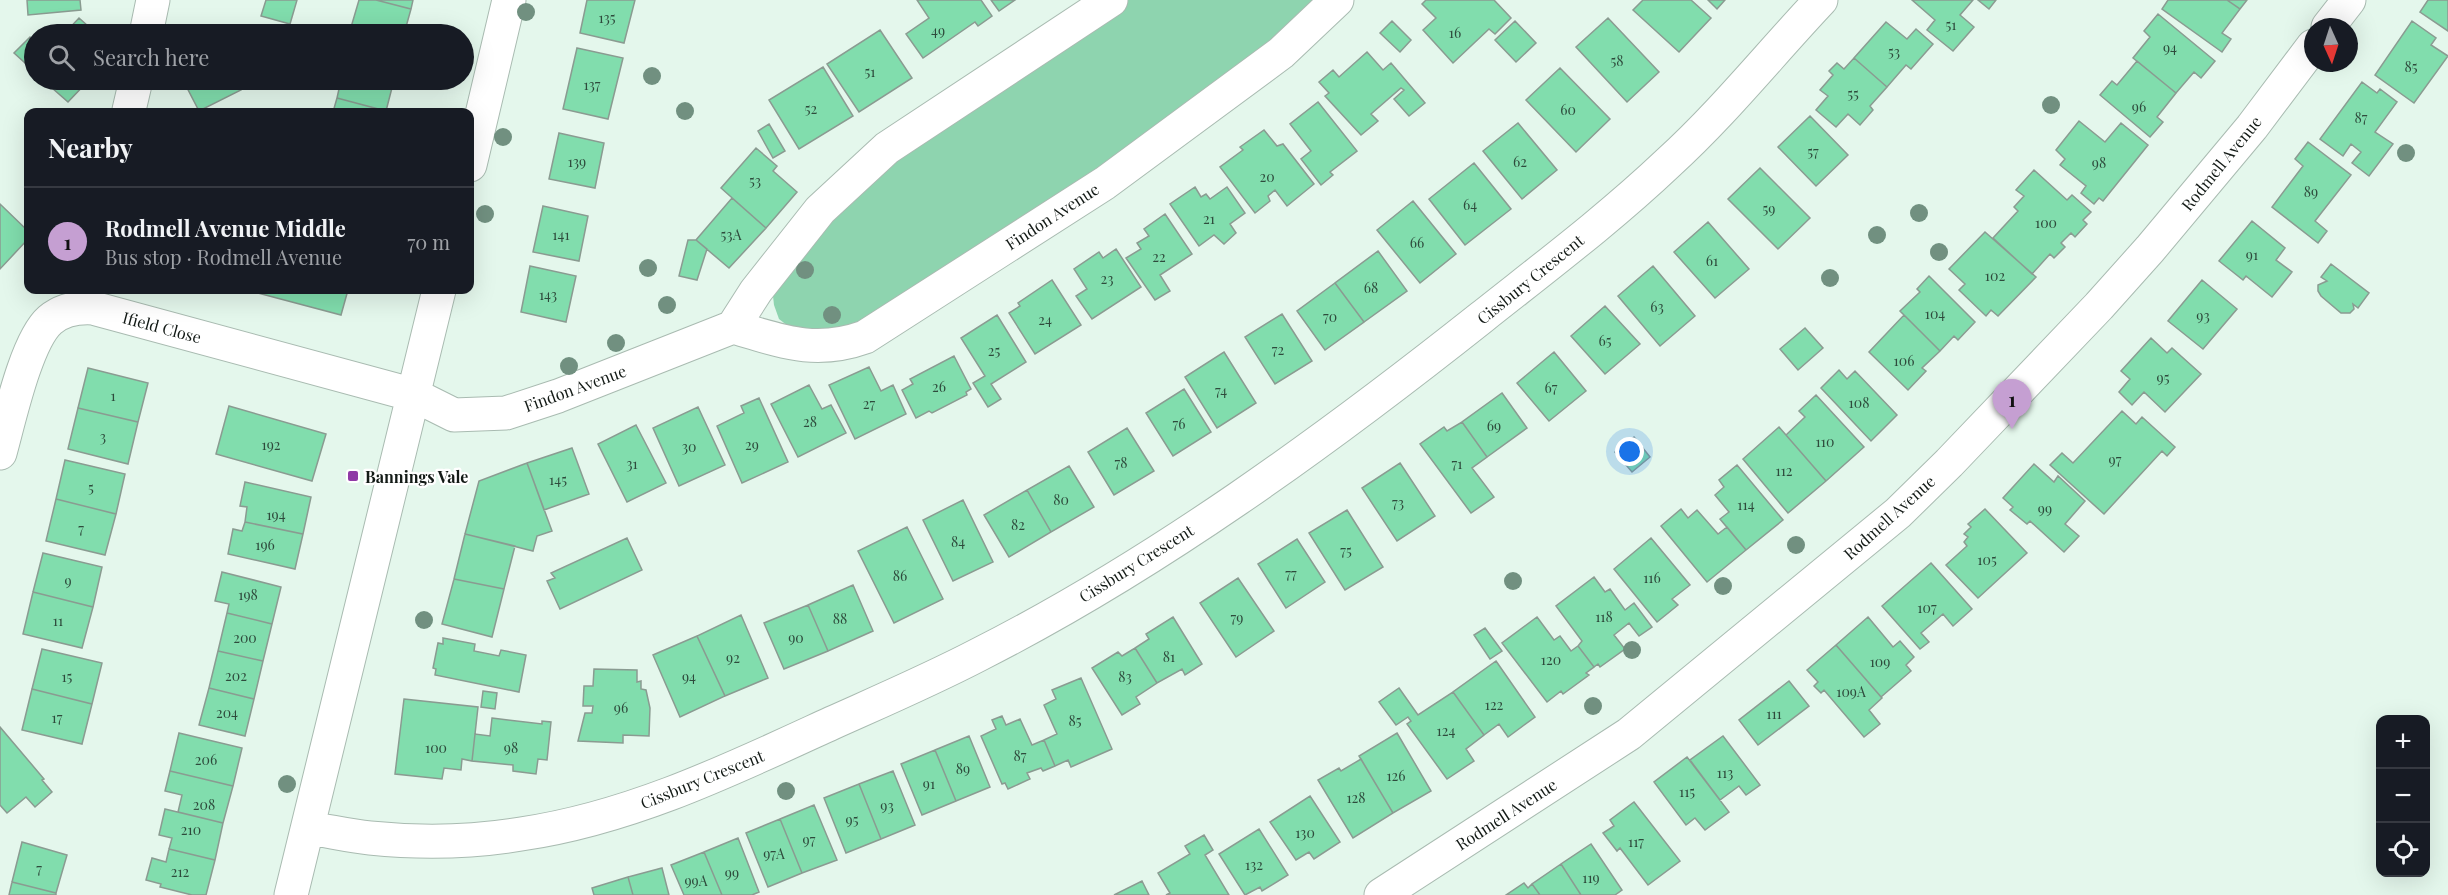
<!DOCTYPE html>
<html lang="en">
<head>
<meta charset="utf-8">
<style>
  :root { --surface:#171b24; --page:#20242c; --text:#f1f3f6; --muted:#9ea1a6; --line:#363941; --accent:#c59fd2 }
  body { margin:0; font-family:"Playfair Display",serif; background:var(--page); color:var(--text) }
  .controls { position:absolute; right:18px; bottom:18px; display:grid; overflow:hidden; border-radius:12px; box-shadow:0 6px 24px #0002 }
  .controls button { width:54px; height:54px; display:grid; place-items:center; padding:0; border:0; border-bottom:2px solid var(--line); background:var(--surface); color:var(--text); font:30px sans-serif }
  .compass { position:absolute; left:2304px; top:18px; width:54px; height:54px; border-radius:50%; background:var(--surface); box-shadow:0 6px 24px #0002; rotate:177deg }
  .you { position:absolute; left:1630px; top:452px; width:21px; height:21px; margin:-15px; border:4px solid #fff; border-radius:50%; background:#1a73e8; box-shadow:0 0 0 9px #1a73e833 }
  .badge { display:grid; place-items:center; width:39px; height:39px; border-radius:50%; background:var(--accent); color:#111; font-size:20px; font-weight:700 }
  .pin { position:absolute; translate:-50% -50px; filter:drop-shadow(0 2px 3px #0008) }
  .pin::after { content:''; position:absolute; top:32px; width:21px; height:18px; background:inherit; clip-path:polygon(0 0,100% 0,50% 100%) }
  .list { margin:0; padding:0; list-style:none }
  h2 { display:flex; justify-content:space-between; align-items:center; height:78px; margin:0; padding:0 24px; font-size:26px }
  h2 small { font-size:20px; font-weight:400; color:var(--muted) }
  .list li { display:grid; grid-template-columns:39px 1fr auto; gap:18px; align-items:center; box-sizing:border-box; height:108px; padding:0 24px; border-top:2px solid var(--line) }
  .list b { display:block; font-size:22px; white-space:nowrap }
  .list p { margin:0; font-size:20px; white-space:nowrap; color:var(--muted) }
  .list em { font-size:20px; font-style:normal; color:var(--muted) }
  .icon { flex:none; width:33px; height:33px; fill:none; stroke:currentColor; stroke-width:2; stroke-linecap:round; stroke-linejoin:round }
  .map { position:relative; flex:none; width:2448px; height:895px; overflow:hidden }
  .search { position:absolute; background:var(--surface); box-shadow:0 6px 24px #0002; left:24px; top:24px; width:450px; height:66px; display:flex; align-items:center; gap:15px; box-sizing:border-box; padding:0 21px; border-radius:33px; color:var(--muted); font-size:22px }
  .panel { position:absolute; background:var(--surface); box-shadow:0 6px 24px #0002; left:24px; top:108px; width:450px; height:186px; border-radius:12px }
  .map>svg:first-child { display:block }
  .green { fill:#8ed4af }
  .building { fill:#81ddad; stroke:#8a9b91; stroke-width:1.5 }
  .lines { fill:none; stroke-linecap:round; stroke-linejoin:round }
  .minor-casing { stroke:#a9bbb1; stroke-width:35 }
  .minor { stroke:#fff; stroke-width:33 }
  .tree { fill:#719080 }
  .poi-dot { fill:#9039a6; stroke:#fff; stroke-width:2 }
  .labels { text-anchor:middle; dominant-baseline:central; stroke-width:4.5; stroke-linejoin:round; paint-order:stroke }
  .number-label { font-size:14px; fill:#2e4b3c }
  .street-label { font-size:16px; fill:#131a16; stroke:#fff }
  .poi-label { font-size:16px; font-weight:bold; fill:#131a16; stroke:#fff; text-anchor:start }
</style>
</head>
<body>
<div class="map">
<svg width="2448" height="895" viewBox="0 0 2448 895">
  <rect width="100%" height="100%" fill="#e4f7ec"/>
  <!-- green -->
  <path class="green" d="M1124 0H1318L1269 47 1135 146 870 323 839 333 793 330 779 319 774 305 773 296 775 290 826 222 897 159Z"/>
  <!-- building -->
  <path class="building" d="M27 0H80L81 10 28 15Z
    M266 0H297L290 24 261 16Z
    M359 0H376L411 9 404 34H349Z
    M376 0H413L411 9Z
    M587 0H635L624 43 580 33Z
    M917 0H981L992 16 978 26 975 22 923 58 906 34 929 18Z
    M991 0H1015L999 11Z
    M1426 0H1494L1511 18 1495 34 1489 29 1453 63 1423 30 1436 18 1422 4Z
    M1643 0H1691L1711 18 1679 52 1633 10Z
    M1708 0H1725L1717 9Z
    M1912 0H1973L1960 15 1974 27 1953 51 1927 30 1935 20Z
    M1978 0H1996L1989 9Z
    M2168 0H2227L2240 9 2222 33 2231 39 2222 52 2162 9Z
    M2227 0H2247L2240 9Z
    M2428 0H2448V31L2420 12Z
    M2158 14 2215 61 2201 78 2194 72 2176 93 2133 58 2150 37 2144 31Z
    M79 18 97 34H64Z
    M1608 18 1659 72 1627 102 1576 47Z
    M1392 21 1411 40 1400 52 1380 33Z
    M1515 21 1536 43 1516 62 1495 40Z
    M2412 21 2436 38 2431 45 2448 56 2414 103 2375 75Z
    M1886 22 1907 39 1916 29 1933 44 1911 69 1906 65 1887 87 1854 58Z
    M880 30 912 78 859 112 827 64Z
    M30 37 34 41V71L14 53Z
    M577 48 623 58 608 119 563 109Z
    M1367 52 1383 70 1391 63 1425 103 1409 116 1394 99 1404 90 1401 88 1371 114 1378 121 1361 135 1325 96 1329 93 1319 82 1333 70 1339 77Z
    M1854 58 1887 87 1870 106 1873 110 1860 125 1848 114 1836 127 1816 110 1828 96 1820 90 1833 75 1829 71 1837 63 1844 69Z
    M2137 61 2176 93 2157 117 2163 122 2150 137 2100 95 2112 81 2117 85Z
    M823 67 853 116 799 149 769 100Z
    M1560 68 1610 119 1576 152 1526 100Z
    M43 80H89L68 102Z
    M183 80H236L241 90 199 111Z
    M330 80H394L386 111 337 98 339 89 329 86Z
    M2362 82 2377 93 2380 89 2397 102 2375 132 2393 144 2369 176 2352 163 2361 152 2351 144 2343 156 2320 139Z
    M337 98 386 111V112H333Z
    M1318 102 1357 151 1330 172 1333 175 1321 185 1301 159 1311 151 1290 124Z
    M1810 116 1848 155 1816 186 1778 147Z
    M2079 121 2105 142 2121 123 2148 145 2103 201 2099 198 2094 204 2081 193 2086 186 2060 165 2065 159 2056 150Z
    M1518 123 1557 170 1522 199 1483 151Z
    M769 124 785 151 773 158 758 131Z
    M1264 130 1277 146 1283 144 1314 184 1287 206 1275 190 1268 196 1270 201 1255 213 1220 167 1243 150 1240 147Z
    M559 133 604 143 595 188 549 179Z
    M2308 142 2351 175 2315 221 2327 231 2318 243 2272 207 2303 166 2295 159Z
    M756 148 777 166 773 171 797 192 766 228 721 188Z
    M1474 163 1511 209 1465 245 1429 199Z
    M1760 168 1810 218 1778 249 1728 199Z
    M2034 170 2067 200 2072 195 2091 212 2083 220 2087 224 2075 237 2071 233 2061 243 2065 247 2054 258 2050 254 2032 274 1993 238 2018 211 2014 207 2024 196 2016 190Z
    M1195 187 1201 197 1206 194 1210 199 1227 187 1245 213 1230 224 1236 233 1224 244 1214 235 1199 246 1170 204Z
    M732 198 766 228 729 268 696 240Z
    M1413 201 1456 254 1420 283 1377 230Z
    M0 204 28 231V239L0 269Z
    M543 206 588 216 579 261 533 252Z
    M1165 214 1192 254 1160 275 1170 291 1155 300 1126 258 1141 249 1137 243 1149 236 1144 229Z
    M2252 221 2285 248 2276 260 2292 272 2272 297 2246 276 2243 280 2219 261Z
    M1708 222 1749 269 1715 298 1674 252Z
    M1985 232 2036 277 1998 316 1991 310 1986 316 1959 290 1965 284 1949 269Z
    M688 240H696L707 249 697 280 679 276Z
    M1116 249 1141 287 1092 319 1076 296 1087 289 1074 269 1099 252 1103 258Z
    M1378 251 1407 291 1364 322 1335 283Z
    M2331 264 2369 293 2358 308 2353 304 2354 309 2350 313H2341L2321 296 2318 291V285L2327 281 2321 277Z
    M530 266 576 276 566 322 521 312Z
    M1653 266 1695 316 1660 346 1618 296Z
    M1929 276 1975 322 1958 340 1954 336 1940 351 1900 311 1920 292 1917 289Z
    M1052 280 1081 325 1035 354 1009 313 1020 306 1018 303Z
    M2202 280 2237 309 2203 349 2168 321Z
    M1335 283 1364 322 1325 350 1297 311Z
    M255 290H348L341 315 254 292Z
    M1605 306 1640 344 1605 374 1571 336Z
    M1282 314 1312 361 1275 384 1245 337Z
    M997 315 1026 362 991 384 1001 399 988 407 973 383 985 376 961 338Z
    M1904 315 1940 351 1922 368 1926 371 1908 390 1869 352Z
    M1805 328 1823 348 1798 370 1780 349Z
    M2151 338 2167 353 2172 348 2201 374 2165 412 2144 392 2132 405 2119 392 2130 379 2121 371Z
    M1224 352 1256 403 1217 428 1185 377Z
    M1554 352 1586 391 1549 421 1517 383Z
    M954 356 971 389 966 392 967 395 932 413 929 411 916 418 902 390 913 384 910 379Z
    M869 367 881 391 893 385 906 414 855 439 829 385Z
    M88 368 148 383 138 422 78 408Z
    M1839 370 1847 379 1855 371 1897 415 1871 441 1821 388Z
    M809 385 822 409 831 405 846 433 798 457 771 404Z
    M1184 389 1211 432 1173 456 1146 413Z
    M1502 393 1527 428 1487 457 1462 422Z
    M1816 395 1864 447 1826 481 1786 435 1805 417 1799 411Z
    M759 398 788 462 742 483 717 426 744 413 741 406Z
    M229 406 326 434 312 481 216 454Z
    M698 407 725 465 679 486 653 428Z
    M78 408 138 422 128 464 68 449Z
    M2122 411 2136 424 2142 417 2175 447 2167 456 2162 451 2104 514 2050 465 2062 453 2073 463Z
    M1462 422 1487 457 1472 468 1494 497 1471 513 1420 444 1444 427 1447 431Z
    M636 425 666 483 627 502 598 444Z
    M1779 427 1826 481 1788 513 1743 459Z
    M1127 428 1154 471 1114 495 1088 452Z
    M1634 437 1650 457 1632 472 1615 452Z
    M572 448 589 494 544 510 527 463Z
    M65 460 125 474 116 514 56 499Z
    M527 463 552 531 537 536 533 551 465 534 479 481Z
    M1400 463 1435 516 1397 541 1362 488Z
    M2034 464 2054 482 2058 476 2085 501 2065 524 2079 536 2064 552 2030 521 2027 524 2010 510 2013 507 2003 498Z
    M1737 465 1783 520 1746 550 1720 519 1729 512 1715 495 1724 487 1719 480Z
    M1069 466 1094 507 1051 532 1027 490Z
    M245 482 311 497 303 534 245 522 247 507 240 506Z
    M1027 490 1051 532 1009 557 984 515Z
    M56 499 116 514 105 555 46 541Z
    M963 500 993 562 953 581 923 520Z
    M1681 509 1688 518 1697 510 1718 534 1727 527 1746 550 1707 582 1661 526Z
    M1985 509 2027 553 1978 598 1946 565 1967 546 1964 542 1968 537 1964 534 1971 527 1968 524Z
    M1347 510 1383 567 1345 590 1309 533Z
    M245 522 303 534 295 569 228 554 233 529 242 531Z
    M907 527 943 599 894 623 858 551Z
    M465 534 515 546 504 589 454 579Z
    M627 538 642 570 560 609 547 581 555 578 551 573Z
    M1651 538 1690 585 1672 599 1678 605 1657 622 1614 569Z
    M1297 539 1325 582 1286 608 1258 564Z
    M43 553 102 567 93 607 33 592Z
    M1931 563 1972 609 1953 626 1943 614 1921 633 1929 642 1920 649 1882 606Z
    M222 572 281 587 272 624 227 613 229 604 215 601Z
    M1594 577 1605 592 1610 589 1625 610 1634 603 1652 627 1639 636 1629 623 1614 635 1625 649 1600 667 1598 664 1594 667 1578 646 1582 641 1556 606Z
    M1238 578 1274 631 1236 657 1200 603Z
    M454 579 504 589 492 637 442 624Z
    M853 585 873 631 828 651 808 605Z
    M33 592 93 607 82 648 23 634Z
    M808 605 828 651 784 669 764 623Z
    M227 613 272 624 263 661 218 651Z
    M741 615 768 678 725 696 697 636Z
    M1173 617 1202 664 1185 675 1182 669 1157 683 1135 648 1149 639 1146 634Z
    M1537 617 1554 640 1560 636 1571 651 1578 646 1594 667 1586 673 1589 675 1563 694 1561 691 1547 702 1502 643Z
    M1868 617 1893 647 1900 641 1914 657 1906 665 1911 671 1881 697 1836 645Z
    M1485 628 1502 651 1490 659 1474 635Z
    M697 636 725 696 680 717 653 655Z
    M443 638 475 644 474 651 499 656 501 650 526 655 519 692 435 675 436 669 433 668 438 643 443 644Z
    M1836 645 1882 698 1869 710 1880 724 1864 737 1824 690 1821 693 1814 686 1818 682 1807 670Z
    M1135 648 1157 683 1136 697 1140 704 1122 715 1092 668 1118 652 1122 656Z
    M42 649 102 663 92 704 32 689Z
    M218 651 263 661 254 699 209 688Z
    M1496 661 1535 717 1508 737 1499 724 1484 735 1453 692Z
    M594 669 637 670V682L641 681V689L646 690 650 708 649 736 623 735V743L578 741 585 713H592L593 706H583L584 686H593Z
    M1081 678 1112 749 1071 767 1068 760 1055 766 1044 740 1057 734 1044 705 1056 699 1052 690Z
    M1789 681 1809 706 1758 745 1739 720Z
    M209 688 254 699 245 736 199 725Z
    M1399 688 1418 715 1453 692 1484 735 1466 749 1474 761 1447 779 1407 724 1411 721 1408 717 1396 725 1379 702Z
    M32 689 92 704 82 744 22 730Z
    M483 691 497 693 495 709 481 707Z
    M404 699 478 707 472 761 462 759 461 770 444 768 442 779 395 774Z
    M1002 716 1006 725 1020 719 1032 745 1044 740 1055 766 1043 771 1041 768 1027 773 1030 779 1008 789 1005 783 1002 784 981 736 996 729 992 720Z
    M492 718 542 724V721L551 722 547 760 538 759 536 774 513 771V765L472 761 475 734 490 736Z
    M0 727 44 779 42 780 52 792 35 807 26 797 7 813 0 805Z
    M179 733 242 748 233 786 170 771Z
    M1397 733 1431 791 1393 813 1359 756Z
    M969 736 990 787 956 801 935 750Z
    M1723 736 1760 785 1746 795 1739 786 1720 800 1690 760Z
    M935 750 956 801 922 815 901 764Z
    M1687 757 1729 812 1705 830 1695 818 1686 825 1654 782Z
    M1361 759 1393 813 1353 838 1318 780 1339 768 1341 771Z
    M170 771 233 786 223 823 178 812 182 795 165 791Z
    M893 771 915 825 881 839 859 784Z
    M859 784 881 839 846 853 824 798Z
    M1310 796 1340 842 1314 859 1309 852 1296 860 1270 822Z
    M1634 802 1680 861 1648 885 1620 848 1617 851 1603 833 1614 826 1610 820Z
    M814 805 837 860 802 873 780 819Z
    M165 809 223 823 215 860 169 849 172 838 159 835Z
    M780 819 802 873 768 887 746 833Z
    M1259 829 1288 875 1262 891 1260 887 1245 895 1219 854Z
    M1204 835 1213 850 1205 855 1229 895H1166L1170 893 1158 873 1190 854 1185 846Z
    M738 838 759 892 752 895H722L704 852Z
    M22 842 67 855 56 893 12 882Z
    M1591 844 1622 890 1615 895H1581L1561 864Z
    M169 849 215 860 206 895H192L160 887 161 884 146 880 152 858 166 862Z
    M704 852 722 895H684L671 865Z
    M1561 864 1581 895H1540L1532 884Z
    M662 868 669 895H633L628 877Z
    M628 877 633 895H594L592 888Z
    M1142 881 1149 895H1114Z
    M12 882 56 893V895H9Z
    M1524 883 1528 888 1532 884 1540 895H1506Z"/>
  <g class="lines">
    <!-- minor casing -->
    <g class="minor-casing">
      <path id="minor" d="M2328 27 2349 0
        M146 34 153 0
        M129 110 136 80
        M470 165 509 0
        M733 327C781 341 815 355 865 337L1105 183 1281 53 1337 0
        M0 453C9 421 26 341 50 320 62 310 77 307 93 308L414 395 454 415 506 413 558 396 733 327 756 291 820 210 887 148 1111 0
        M308 828C329 831 349 836 370 838 419 843 473 842 521 834 631 818 732 769 832 723 881 701 930 680 978 655 1154 566 1327 440 1482 317 1545 267 1610 218 1668 163 1723 113 1770 54 1821 0
        M291 895 439 290
        M1381 895 1629 734 1898 513 1949 463 2099 306 2150 249 2252 127 2313 46"/>
    </g>
    <!-- minor -->
    <use href="#minor" class="minor"/>
  </g>
  <!-- trees -->
  <g class="tree">
    <circle cx="526" cy="12" r="9"/>
    <circle cx="652" cy="76" r="9"/>
    <circle cx="2051" cy="105" r="9"/>
    <circle cx="685" cy="111" r="9"/>
    <circle cx="503" cy="137" r="9"/>
    <circle cx="2406" cy="153" r="9"/>
    <circle cx="1919" cy="213" r="9"/>
    <circle cx="485" cy="214" r="9"/>
    <circle cx="1877" cy="235" r="9"/>
    <circle cx="1939" cy="252" r="9"/>
    <circle cx="648" cy="268" r="9"/>
    <circle cx="805" cy="270" r="9"/>
    <circle cx="1830" cy="278" r="9"/>
    <circle cx="667" cy="305" r="9"/>
    <circle cx="832" cy="315" r="9"/>
    <circle cx="616" cy="343" r="9"/>
    <circle cx="569" cy="366" r="9"/>
    <circle cx="1796" cy="545" r="9"/>
    <circle cx="1513" cy="581" r="9"/>
    <circle cx="1723" cy="586" r="9"/>
    <circle cx="424" cy="620" r="9"/>
    <circle cx="1632" cy="650" r="9"/>
    <circle cx="1593" cy="706" r="9"/>
    <circle cx="287" cy="784" r="9"/>
    <circle cx="786" cy="791" r="9"/>
  </g>
  <!-- markers -->
  <rect class="poi-dot" x="347" y="470" width="12" height="12" rx="3"/>
  <g class="labels">
    <!-- number labels -->
    <g class="number-label">
      <text x="607" y="17">135</text>
      <text x="1951" y="24">51</text>
      <text x="938" y="30">49</text>
      <text x="1455" y="32">16</text>
      <text x="2170" y="47">94</text>
      <text x="1894" y="51">53</text>
      <text x="1617" y="60">58</text>
      <text x="2411" y="66">85</text>
      <text x="870" y="71">51</text>
      <text x="592" y="84">137</text>
      <text x="1853" y="93">55</text>
      <text x="2139" y="106">96</text>
      <text x="811" y="108">52</text>
      <text x="1568" y="109">60</text>
      <text x="2361" y="117">87</text>
      <text x="1813" y="151">57</text>
      <text x="577" y="161">139</text>
      <text x="1520" y="161">62</text>
      <text x="2099" y="162">98</text>
      <text x="1267" y="176">20</text>
      <text x="755" y="180">53</text>
      <text x="2311" y="191">89</text>
      <text x="1470" y="204">64</text>
      <text x="1769" y="208">59</text>
      <text x="1209" y="218">21</text>
      <text x="2046" y="222">100</text>
      <text x="561" y="234">141</text>
      <text x="731" y="234">53A</text>
      <text x="1417" y="242">66</text>
      <text x="2252" y="254">91</text>
      <text x="1159" y="256">22</text>
      <text x="1712" y="260">61</text>
      <text x="1995" y="275">102</text>
      <text x="1107" y="278">23</text>
      <text x="1371" y="287">68</text>
      <text x="548" y="294">143</text>
      <text x="1657" y="306">63</text>
      <text x="1935" y="313">104</text>
      <text x="2203" y="315">93</text>
      <text x="1330" y="316">70</text>
      <text x="1045" y="319">24</text>
      <text x="1605" y="340">65</text>
      <text x="1278" y="349">72</text>
      <text x="994" y="350">25</text>
      <text x="1904" y="360">106</text>
      <text x="2163" y="377">95</text>
      <text x="939" y="386">26</text>
      <text x="1551" y="387">67</text>
      <text x="1221" y="390">74</text>
      <text x="113" y="395">1</text>
      <text x="1859" y="402">108</text>
      <text x="869" y="403">27</text>
      <text x="810" y="421">28</text>
      <text x="1179" y="423">76</text>
      <text x="1494" y="425">69</text>
      <text x="103" y="436">3</text>
      <text x="1825" y="441">110</text>
      <text x="271" y="444">192</text>
      <text x="752" y="444">29</text>
      <text x="689" y="446">30</text>
      <text x="2115" y="459">97</text>
      <text x="1121" y="462">78</text>
      <text x="632" y="463">31</text>
      <text x="1457" y="463">71</text>
      <text x="1784" y="470">112</text>
      <text x="558" y="479">145</text>
      <text x="91" y="487">5</text>
      <text x="1061" y="499">80</text>
      <text x="1398" y="502">73</text>
      <text x="1746" y="504">114</text>
      <text x="2045" y="508">99</text>
      <text x="276" y="514">194</text>
      <text x="1018" y="524">82</text>
      <text x="81" y="528">7</text>
      <text x="958" y="541">84</text>
      <text x="265" y="544">196</text>
      <text x="1346" y="550">75</text>
      <text x="1987" y="559">105</text>
      <text x="1291" y="573">77</text>
      <text x="900" y="575">86</text>
      <text x="1652" y="577">116</text>
      <text x="68" y="580">9</text>
      <text x="248" y="594">198</text>
      <text x="1927" y="607">107</text>
      <text x="1604" y="616">118</text>
      <text x="1237" y="617">79</text>
      <text x="840" y="618">88</text>
      <text x="58" y="620">11</text>
      <text x="245" y="637">200</text>
      <text x="796" y="637">90</text>
      <text x="1169" y="656">81</text>
      <text x="733" y="657">92</text>
      <text x="1551" y="659">120</text>
      <text x="1880" y="661">109</text>
      <text x="236" y="675">202</text>
      <text x="67" y="676">15</text>
      <text x="689" y="676">94</text>
      <text x="1125" y="676">83</text>
      <text x="1851" y="691">109A</text>
      <text x="1494" y="704">122</text>
      <text x="621" y="707">96</text>
      <text x="227" y="712">204</text>
      <text x="1774" y="713">111</text>
      <text x="57" y="717">17</text>
      <text x="1075" y="720">85</text>
      <text x="1446" y="730">124</text>
      <text x="436" y="747">100</text>
      <text x="511" y="747">98</text>
      <text x="1020" y="755">87</text>
      <text x="206" y="759">206</text>
      <text x="963" y="768">89</text>
      <text x="1725" y="772">113</text>
      <text x="1396" y="775">126</text>
      <text x="929" y="783">91</text>
      <text x="1687" y="791">115</text>
      <text x="1356" y="797">128</text>
      <text x="204" y="804">208</text>
      <text x="887" y="805">93</text>
      <text x="852" y="819">95</text>
      <text x="191" y="829">210</text>
      <text x="1305" y="832">130</text>
      <text x="809" y="839">97</text>
      <text x="1636" y="841">117</text>
      <text x="774" y="853">97A</text>
      <text x="1254" y="864">132</text>
      <text x="39" y="868">7</text>
      <text x="180" y="871">212</text>
      <text x="732" y="872">99</text>
      <text x="1591" y="877">119</text>
      <text x="696" y="880">99A</text>
    </g>
    <!-- street labels -->
    <g class="street-label">
      <text transform="translate(2221 163) rotate(-51)">Rodmell Avenue</text>
      <text transform="translate(1052 216) rotate(-33)">Findon Avenue</text>
      <text transform="translate(1530 279) rotate(-39)">Cissbury Crescent</text>
      <text transform="translate(162 327) rotate(15)">Ifield Close</text>
      <text transform="translate(575 388) rotate(-20)">Findon Avenue</text>
      <text transform="translate(1889 517) rotate(-42)">Rodmell Avenue</text>
      <text transform="translate(1136 563) rotate(-32)">Cissbury Crescent</text>
      <text transform="translate(702 779) rotate(-22)">Cissbury Crescent</text>
      <text transform="translate(1506 814) rotate(-33)">Rodmell Avenue</text>
    </g>
    <!-- poi labels -->
    <g class="poi-label">
      <text x="365" y="476">Bannings Vale</text>
    </g>
  </g>
</svg>
<div class="controls">
<button>+</button>
<button>−</button>
<button><svg class="icon" aria-label="locate" viewBox="0 0 24 24"><circle cx="12" cy="12" r="6"/><path d="M12 2v4M12 18v4M2 12h4M18 12h4"/></svg></button>
</div>
<svg class="compass" viewBox="-18 -18 36 36"><path d="M0-13l5 13h-10z" fill="#e53935"/><path d="M0 13l5-13h-10z" fill="#9ea1a6"/></svg>
<div class="you"></div>
<div class="pin badge" style="left:2012px;top:429px">1</div>
<div class="search"><svg class="icon" aria-label="search" viewBox="0 0 24 24"><circle cx="10" cy="10" r="6"/><path d="M15 15l6 6"/></svg>Search here</div>
<section class="panel">
<h2>Nearby<small></small></h2>
<ul class="list">
<li><span class="badge">1</span><div><b>Rodmell Avenue Middle</b><p>Bus stop · Rodmell Avenue</p></div><em>70 m</em></li>
</ul>
</section>
</div>
</body>
</html>
